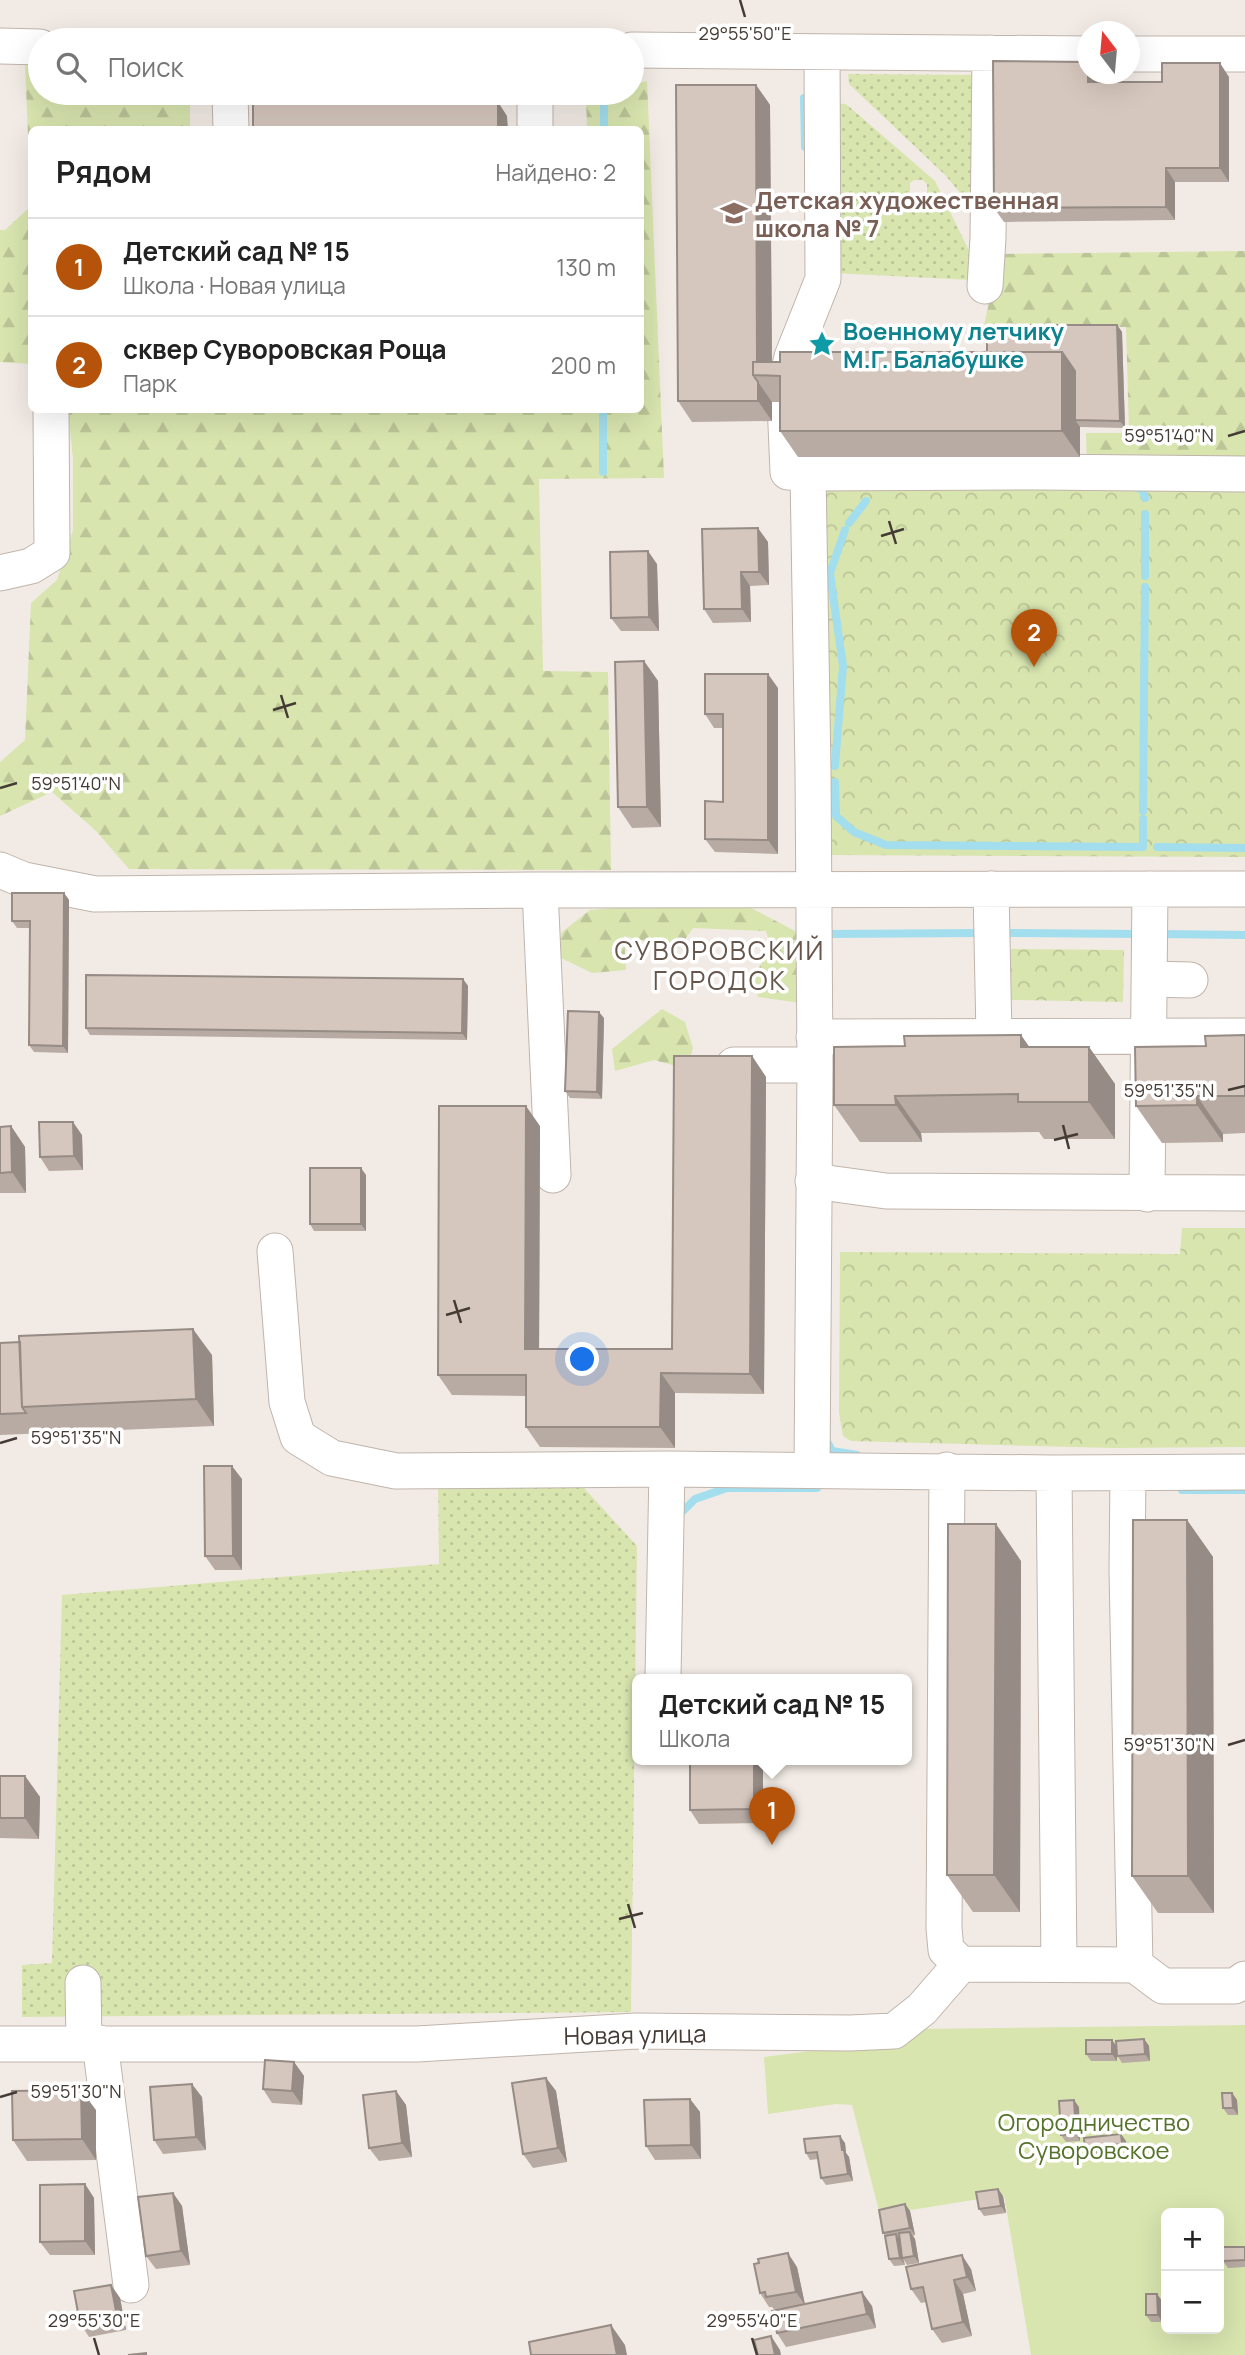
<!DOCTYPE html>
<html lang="ru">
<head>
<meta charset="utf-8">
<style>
  :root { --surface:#fff; --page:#f6f6f6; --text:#222; --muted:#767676; --line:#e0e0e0; --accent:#b45309 }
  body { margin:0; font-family:Manrope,sans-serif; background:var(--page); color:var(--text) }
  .controls { position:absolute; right:21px; bottom:21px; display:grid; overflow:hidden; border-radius:10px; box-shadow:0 7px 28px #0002 }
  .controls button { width:63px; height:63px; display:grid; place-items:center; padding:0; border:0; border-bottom:2px solid var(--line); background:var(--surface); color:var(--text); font:35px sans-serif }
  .compass { position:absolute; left:1077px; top:21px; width:63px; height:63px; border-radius:50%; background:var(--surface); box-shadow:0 7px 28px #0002; rotate:344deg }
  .you { position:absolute; left:583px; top:1360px; width:24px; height:24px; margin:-18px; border:5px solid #fff; border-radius:50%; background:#1a73e8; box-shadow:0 0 0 10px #1a73e833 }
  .badge { display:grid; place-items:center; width:46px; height:46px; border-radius:50%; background:var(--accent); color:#fff; font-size:23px; font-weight:700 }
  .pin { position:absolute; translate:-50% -58px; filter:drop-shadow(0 2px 4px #0008) }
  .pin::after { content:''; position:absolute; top:37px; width:24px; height:21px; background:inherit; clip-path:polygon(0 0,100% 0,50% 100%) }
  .popup { position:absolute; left:632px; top:1674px; width:280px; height:91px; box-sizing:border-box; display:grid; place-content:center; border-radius:10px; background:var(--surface); filter:drop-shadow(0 2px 5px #0005); font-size:23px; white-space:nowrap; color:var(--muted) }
  .popup b { font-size:26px; color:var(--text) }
  .popup::after { content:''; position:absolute; left:50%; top:100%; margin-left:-14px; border:14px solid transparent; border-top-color:var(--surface) }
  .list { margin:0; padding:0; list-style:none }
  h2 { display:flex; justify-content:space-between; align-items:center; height:91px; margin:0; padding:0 28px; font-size:30px }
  h2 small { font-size:23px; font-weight:400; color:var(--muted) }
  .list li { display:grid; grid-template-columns:46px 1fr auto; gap:21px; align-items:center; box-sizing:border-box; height:98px; padding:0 28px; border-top:2px solid var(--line) }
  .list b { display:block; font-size:26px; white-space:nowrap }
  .list p { margin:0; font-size:23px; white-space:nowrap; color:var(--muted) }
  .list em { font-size:23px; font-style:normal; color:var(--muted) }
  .icon { flex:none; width:38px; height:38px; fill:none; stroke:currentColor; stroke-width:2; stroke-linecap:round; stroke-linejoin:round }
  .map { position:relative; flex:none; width:1245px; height:2355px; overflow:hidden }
  .search { position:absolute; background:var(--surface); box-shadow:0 7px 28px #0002; left:28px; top:28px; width:616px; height:77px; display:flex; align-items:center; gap:18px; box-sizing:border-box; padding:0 24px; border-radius:38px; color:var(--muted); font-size:26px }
  .panel { position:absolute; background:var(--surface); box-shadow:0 7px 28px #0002; left:28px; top:126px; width:616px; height:287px; border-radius:10px }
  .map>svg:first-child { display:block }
  .grass { fill:url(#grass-dots); fill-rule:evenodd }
  .forest { fill:url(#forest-firs) }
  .park { fill:url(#park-crowns) }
  .garden { fill:#d8e5af; fill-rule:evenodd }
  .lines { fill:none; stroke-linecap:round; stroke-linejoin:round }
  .stream { stroke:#a2deed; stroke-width:8 }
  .minor-casing { stroke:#c0b4ab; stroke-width:37 }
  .minor { stroke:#fff; stroke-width:35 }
  .wall { fill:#b8aba3 }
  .shaded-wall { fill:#968b85 }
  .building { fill:#d6c7be; stroke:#968b85; stroke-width:2 }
  .ticks { fill:none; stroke:#443b35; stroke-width:2.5 }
  .labels { text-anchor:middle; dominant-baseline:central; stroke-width:7; stroke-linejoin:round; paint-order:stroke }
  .education-label { font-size:24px; font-weight:bold; fill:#785e54; stroke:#fff; text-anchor:start }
  .culture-label { font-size:24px; font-weight:bold; fill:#0d838f; stroke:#fff; text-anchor:start }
  .street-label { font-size:24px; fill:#443b35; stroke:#fff }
  .park-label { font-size:24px; fill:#55732b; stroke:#fff }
  .neighbourhood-label { font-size:26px; letter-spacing:2px; fill:#66564c; stroke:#fff }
  .ticks-label { font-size:18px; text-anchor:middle; fill:#443b35; stroke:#fff; stroke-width:7; stroke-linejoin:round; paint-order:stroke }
</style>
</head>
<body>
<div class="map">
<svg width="1245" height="2355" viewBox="0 0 1245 2355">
  <defs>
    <pattern id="grass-dots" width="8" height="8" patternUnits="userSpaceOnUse" patternTransform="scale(1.75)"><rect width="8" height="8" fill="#d8e5af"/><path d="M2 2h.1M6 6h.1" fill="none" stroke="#bbc597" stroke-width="1.8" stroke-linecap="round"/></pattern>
    <pattern id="forest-firs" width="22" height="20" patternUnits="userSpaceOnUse" patternTransform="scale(1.75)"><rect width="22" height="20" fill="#d8e5af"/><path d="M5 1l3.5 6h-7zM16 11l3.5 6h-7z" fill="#bbc597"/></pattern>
    <pattern id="park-crowns" width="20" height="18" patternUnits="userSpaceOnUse" patternTransform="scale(1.75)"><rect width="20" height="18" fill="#d8e5af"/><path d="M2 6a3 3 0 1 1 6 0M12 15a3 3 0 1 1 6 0" fill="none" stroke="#bbc597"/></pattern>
  </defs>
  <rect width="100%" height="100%" fill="#f2ebe5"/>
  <!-- grass -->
  <path class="grass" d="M848 74 979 75 982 212 970 205 946 176 849 84Z
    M832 103 846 104 935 181 978 269 971 280 833 273ZM914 180H923L927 184V194L924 198H914L910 194V183Z
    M438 1480 584 1488 637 1546 631 2012 22 2017V1965L52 1963 62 1595 439 1564Z"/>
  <!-- forest -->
  <path class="forest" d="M25 64H40V93H190V129L32 130 31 364 0 362V230H5L31 206Z
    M647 81 664 478 539 479 543 671 608 672 611 870 129 869 96 831 52 792 0 816V762L25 740 31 603 57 580 73 530V459L68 410H640V130L587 129 586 95 632 93V85Z
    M1245 251V470H1087L1086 433H1129L1126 327 984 326 999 254Z
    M652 905 749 907 799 933 800 1003 758 997 753 978 771 947 766 931 693 928 679 948 660 953 641 940 624 936 626 970 592 973 555 955 562 932 590 910Z
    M662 1009 685 1022 693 1048 687 1069 654 1060 615 1071 612 1049Z"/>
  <!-- park -->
  <path class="park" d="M817 478 1245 480V857L827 855Z
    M1011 949 1124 950 1123 1002 1011 1000Z
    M1182 1228H1245V1447L1113 1448 851 1441 843 1436 839 1413 840 1252 1180 1254Z"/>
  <!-- garden -->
  <path class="garden" d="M1245 2025V2355H1031L1004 2195 880 2215 852 2105 836 2104 768 2114 764 2057 889 2041 915 2029ZM1166 2213H1219V2329H1166Z"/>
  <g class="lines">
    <!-- stream -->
    <path class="stream" d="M804 98 805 147
      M604 130V97
      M603 472V410
      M1137 488 1143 490 1145 498
      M849 523 866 501
      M1145 576V514
      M835 766 843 666 830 573 845 530
      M835 782 836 816 854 832 886 845 1143 847V819
      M1143 811 1145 587
      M1157 847 1245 848
      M1005 933 1138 934
      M824 934 981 933
      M1162 934 1245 935
      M825 1438 832 1451 857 1455
      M1182 1490H1243
      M683 1511 695 1499 727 1488H817"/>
    <!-- minor casing -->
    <g class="minor-casing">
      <path id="minor" d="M0 46 40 47
        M632 50 1088 54
        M1130 54H1245
        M230 93 231 130
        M535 93V130
        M985 286 988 238 990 53
        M785 388 792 357 823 279 822 52
        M785 402 788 472 808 473 813 770 815 1065 812 1470
        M808 473 1039 472 1245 474
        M0 573 31 566 52 553 51 410
        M0 870 24 880 95 894 531 890 1245 889
        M991 889 994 1036
        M540 890 553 1175
        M1149 979 1190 980
        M814 1037 1245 1036
        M734 1065H815
        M813 1181 886 1191 1245 1193
        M1147 1194 1150 889
        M275 1251 287 1402 298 1437 332 1458 396 1471 667 1469
        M947 1470 944 1928 946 1950 961 1964
        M1054 1473 1059 1964
        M1128 1473 1127 1571 1135 1965
        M663 1677 667 1469 1054 1473 1245 1472
        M83 1983 84 2043
        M100 2043 131 2285
        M0 2044H417L636 2031 850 2033 894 2031 922 2009 961 1964 1135 1965 1163 1986H1235L1245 1979"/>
    </g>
    <!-- minor -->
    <use href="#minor" class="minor"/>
  </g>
  <!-- wall -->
  <path class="wall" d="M1097 76V82H1162L1229 77V182H1175V220L1004 222 994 208Z
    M756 85 770 105 772 362 987 352 1117 325 1122 332 1125 428 1080 427V457H798L780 431V402H772V421L692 422 678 401Z
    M768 542 769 585 750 586 751 622 713 623 704 609Z
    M657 564 659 631H621L611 618Z
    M644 661 658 681 661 827 632 828 618 807Z
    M778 688V854L715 852 705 839 723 802V728H714L705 714Z
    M64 893 69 900 68 1053 34 1052 29 1045 30 928H17L12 921Z
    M463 979 468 986 467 1040 90 1035 86 1028Z
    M604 1018 602 1099 570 1098 565 1091Z
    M1245 1035V1133L1223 1134V1142L1162 1143 1136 1106 1206 1046Z
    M1030 1047H1089L1115 1084V1139H1044L1039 1132 921 1133 922 1142H860L834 1105Z
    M752 1056 766 1077 764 1394 675 1393V1448L540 1447 526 1427V1396L452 1395 438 1375 540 1126 539 1349H672Z
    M11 1126 25 1147 26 1193H0V1127Z
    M82 1135 83 1170 49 1171 40 1157Z
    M366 1175V1231H314L310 1224Z
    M0 1343 212 1355 214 1426 0 1435Z
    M242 1479V1570H215L205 1556Z
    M1187 1520 1213 1557 1214 1913H1158L1132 1876Z
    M1021 1561 1020 1912H973L947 1875Z
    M763 1759V1823L699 1824 690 1810Z
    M0 1776H25L40 1797 39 1839 0 1838Z
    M1144 2039 1149 2046 1150 2061 1122 2063 1117 2055V2061H1091L1086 2054 1112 2040 1116 2046Z
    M294 2062 304 2076 302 2105 272 2103 263 2089Z
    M546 2078 556 2091 567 2162 533 2168 523 2154Z
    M396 2091 406 2105 412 2157 379 2161 369 2148Z
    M1232 2093 1237 2100 1238 2115H1228L1223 2108Z
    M202 2097 206 2150 163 2154 154 2140Z
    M690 2099 700 2112 701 2159 655 2160 646 2146Z
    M1079 2107 1080 2141 1066 2142 1061 2135Z
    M96 2110V2160L27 2161 13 2140Z
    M1126 2141 1127 2151 1090 2155 1085 2148Z
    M845 2143 846 2153 849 2157 853 2181 826 2185 821 2178 818 2159 810 2160 806 2153Z
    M85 2184 94 2198 95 2255H50L40 2242Z
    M998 2189 1003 2196 1006 2213 984 2216 979 2209Z
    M173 2193 182 2206 190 2265 156 2269 146 2256Z
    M905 2204 910 2211 915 2235 913 2236 915 2239 919 2263 907 2265 904 2260 905 2265 894 2266 889 2259 885 2236 883 2233Z
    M1245 2247V2267L1228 2268 1223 2261Z
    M797 2267 805 2304 872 2306 876 2328 786 2347 777 2333 775 2310 772 2307H769L760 2293Z
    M971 2269 976 2291 963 2294 972 2336 942 2343 932 2329 926 2302 921 2303 911 2289Z
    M111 2285 120 2298 126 2330 89 2337 80 2323Z
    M1157 2294 1162 2301V2322H1151L1146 2315Z"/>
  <!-- shaded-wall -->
  <path class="shaded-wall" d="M1220 63 1229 77V182L1220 168Z
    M1088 74H1096L1097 76V95L1088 82Z
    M756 85 770 105 772 375H758Z
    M498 102 507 116 508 130H498Z
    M1166 168 1175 182V220L1166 207Z
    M1117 325 1122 332 1125 428 1120 421Z
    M1062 352 1080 378 1075 420 1080 427V457L1062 431Z
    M758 382 772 402V421L758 401Z
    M758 528 768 542 769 585 759 572Z
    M648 551 657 564 659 631 649 617Z
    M741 572 750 586 751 622 742 609Z
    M644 661 658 681 661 827 647 807Z
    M768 674 778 688V854L768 840Z
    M64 893 69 900 68 1053 63 1046Z
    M463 979 468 986 467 1040 462 1033Z
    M599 1012 604 1018 602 1099 597 1092Z
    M1021 1035 1047 1072 1021 1047Z
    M1089 1047 1115 1084V1139L1089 1102Z
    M752 1056 766 1077 764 1394 750 1374Z
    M895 1096 921 1133 922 1142 896 1105Z
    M1197 1096 1223 1134V1142L1197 1105Z
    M526 1106 540 1126 539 1369 525 1349Z
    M73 1122 82 1135 83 1170 74 1156Z
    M11 1126 25 1147 26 1193 12 1172Z
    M361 1168 366 1175V1231L361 1224Z
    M193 1329 212 1355 214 1426 196 1399Z
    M661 1373 675 1393V1448L660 1427Z
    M232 1466 242 1479V1570L233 1556Z
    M1187 1520 1213 1557 1214 1913 1188 1876Z
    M996 1524 1021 1561 1020 1912 994 1875Z
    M754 1759H763V1823L754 1809Z
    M25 1776 40 1797 39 1839 25 1818Z
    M1144 2039 1149 2046 1150 2061 1145 2054Z
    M1112 2040 1117 2047V2061L1112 2054Z
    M294 2062 304 2076 302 2105 292 2091Z
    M546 2078 556 2091 567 2162 558 2148Z
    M192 2084 202 2097 206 2150 196 2137Z
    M81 2090 96 2110V2160L82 2139Z
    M396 2091 406 2105 412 2157 402 2143Z
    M1232 2093 1237 2100 1238 2115 1233 2108Z
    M690 2099 700 2112 701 2159 691 2145Z
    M1074 2100 1079 2107 1080 2141 1076 2134Z
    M1121 2134 1126 2141 1127 2151 1122 2144Z
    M840 2136 845 2143 846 2153 849 2157 853 2181 848 2174 842 2150Z
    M85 2184 94 2198 95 2255 85 2241Z
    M998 2189 1003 2196 1006 2213 1001 2206Z
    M173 2193 182 2206 190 2265 181 2251Z
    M905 2204 910 2211 915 2235 910 2228Z
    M910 2232 915 2239 919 2263 914 2256Z
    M896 2234 901 2241 902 2258 905 2265 900 2258Z
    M788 2253 797 2267 805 2305 796 2292Z
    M962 2255 971 2269 976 2291 967 2277Z
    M954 2280 963 2294 972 2336 963 2322Z
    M111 2285 120 2298 126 2330 117 2316Z
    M862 2292 872 2306 876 2328 867 2314Z
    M1157 2294 1162 2301V2322L1158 2315Z
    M611 2325 625 2345 627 2355H617Z
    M771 2336 780 2350 781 2355H775Z"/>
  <!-- building -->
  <path class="building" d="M993 61 1088 62V82H1162V63H1220V168H1166V207L994 208Z
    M676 85H756L757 362H753V375L758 382V401H678Z
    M344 97H402V102H498V130H253V103H344Z
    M987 325H1117L1120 421 1075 420V371L1062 352H987Z
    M780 352H1062V431H780V376L753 375V362H780Z
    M758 528 759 572H741L742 609H704L702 529Z
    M648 551 649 617 611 618 610 552Z
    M644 661 647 807H618L615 662Z
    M705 674H768V840L705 839V801L723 802V714H705Z
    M12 893H64L63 1046 29 1045 30 921H12Z
    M86 975 463 979 462 1033 86 1028Z
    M568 1011 599 1012 597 1092 565 1091Z
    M1021 1035V1047H1089V1102H1018V1094L895 1096 896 1105H834V1047L905 1046 904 1036Z
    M1245 1035V1096H1197V1105L1136 1106 1135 1047 1206 1046 1205 1036Z
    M674 1056H752L750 1374 661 1373 660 1427H526V1375H438L439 1106H526L525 1349H672Z
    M39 1122H73L74 1156 40 1157Z
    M11 1126 12 1172 0 1173V1127Z
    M310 1168H361V1224H310Z
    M193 1329 196 1399 22 1407 19 1336Z
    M20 1342 22 1407 26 1413 0 1414V1343Z
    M204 1466H232L233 1556H205Z
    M1133 1520H1187L1188 1876H1132Z
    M948 1524H996L994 1875H947Z
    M690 1759H754V1809L690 1810Z
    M0 1776H25V1818H0Z
    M1144 2039 1145 2054 1117 2056 1116 2041Z
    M1086 2040H1112V2054H1086Z
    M265 2060 294 2062 292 2091 263 2089Z
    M546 2078 558 2148 523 2154 512 2083Z
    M192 2084 196 2137 154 2140 150 2087Z
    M81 2090 82 2139 13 2140 12 2091Z
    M396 2091 402 2143 369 2148 363 2095Z
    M1222 2093H1232L1233 2108H1223Z
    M690 2099 691 2145 646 2146 644 2100Z
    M1074 2100 1076 2134 1061 2135 1059 2101Z
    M1121 2134 1122 2144 1085 2148 1084 2138Z
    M840 2136 842 2150H844L848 2174 821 2178 817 2152 806 2153 804 2139Z
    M85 2184V2241L40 2242V2185Z
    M998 2189 1001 2206 979 2209 976 2192Z
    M173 2193 181 2251 146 2256 138 2197Z
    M905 2204 910 2228 883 2233 879 2210Z
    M910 2232 914 2256 902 2258 899 2233Z
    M896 2234 900 2258 889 2259 885 2236Z
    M1223 2247H1245V2260L1223 2261Z
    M788 2253 796 2292 766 2297 765 2292 760 2293 754 2264 759 2263 758 2259Z
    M962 2255 967 2277 954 2280 963 2322 932 2329 923 2287 911 2289 906 2267Z
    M111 2285 117 2316 80 2323 74 2291Z
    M862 2292 867 2314 777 2333 772 2311Z
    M1146 2294H1157L1158 2315H1146Z
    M611 2325 617 2355H531L529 2342Z
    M771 2336 775 2355H758L754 2340Z
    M146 2353V2355H128Z"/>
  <!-- ticks -->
  <path class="ticks" d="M740 0 745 17M1228 436 1245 431M889 521 896 544M881 536 904 529M281 695 288 718M273 710 296 703M0 788 17 783M1228 1090 1245 1086M1063 1125 1069 1149M1054 1140 1078 1134M454 1300 461 1323M446 1315 470 1308M0 1443 17 1438M1228 1745 1245 1740M628 1904 635 1928M619 1919 643 1913M0 2097 17 2092M94 2338 99 2355M752 2338 757 2355"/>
  <!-- icons -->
  <defs>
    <g id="school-bare" transform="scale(2.1)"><path d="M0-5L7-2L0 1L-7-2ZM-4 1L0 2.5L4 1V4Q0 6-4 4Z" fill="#8d6e63" stroke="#fff" stroke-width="2.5" paint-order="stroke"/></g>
    <g id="sight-bare" transform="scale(2.1)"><path d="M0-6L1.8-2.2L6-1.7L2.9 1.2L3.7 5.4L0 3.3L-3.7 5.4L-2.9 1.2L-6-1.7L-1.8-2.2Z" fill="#0f9aa8" stroke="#fff" stroke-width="2.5" paint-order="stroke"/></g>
  </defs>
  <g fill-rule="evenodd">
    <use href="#school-bare" x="734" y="213"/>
    <use href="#sight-bare" x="822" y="344"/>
  </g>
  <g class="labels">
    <!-- education labels -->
    <g class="education-label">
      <text x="755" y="199">Детская художественная<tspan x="755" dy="28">школа № 7</tspan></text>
    </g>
    <!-- culture labels -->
    <g class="culture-label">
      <text x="843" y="330">Военному летчику<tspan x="843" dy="28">М.Г. Балабушке</tspan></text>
    </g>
    <!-- street labels -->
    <g class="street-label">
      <text transform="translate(635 2034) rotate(-1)">Новая улица</text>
    </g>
    <!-- park labels -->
    <g class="park-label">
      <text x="1094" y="2121">Огородничество<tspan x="1094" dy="28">Суворовское</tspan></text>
    </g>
    <!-- neighbourhood labels -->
    <g class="neighbourhood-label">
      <text x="720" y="950">СУВОРОВСКИЙ<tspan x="720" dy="30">ГОРОДОК</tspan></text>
    </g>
  </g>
  <g class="ticks-label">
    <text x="745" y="40">29°55'50"E</text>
    <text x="1169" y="442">59°51'40"N</text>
    <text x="76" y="790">59°51'40"N</text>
    <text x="1169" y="1097">59°51'35"N</text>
    <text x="76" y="1444">59°51'35"N</text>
    <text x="1169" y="1751">59°51'30"N</text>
    <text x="76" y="2098">59°51'30"N</text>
    <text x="94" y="2327">29°55'30"E</text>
    <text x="752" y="2327">29°55'40"E</text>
  </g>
</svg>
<div class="controls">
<button>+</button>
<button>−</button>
</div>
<svg class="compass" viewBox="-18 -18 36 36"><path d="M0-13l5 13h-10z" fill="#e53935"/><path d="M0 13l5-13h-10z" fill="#767676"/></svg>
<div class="you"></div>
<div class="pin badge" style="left:772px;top:1845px">1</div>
<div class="popup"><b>Детский сад № 15</b>Школа</div>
<div class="pin badge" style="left:1034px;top:667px">2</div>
<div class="search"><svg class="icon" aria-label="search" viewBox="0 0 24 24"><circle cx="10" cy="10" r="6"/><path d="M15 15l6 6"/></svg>Поиск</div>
<section class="panel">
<h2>Рядом<small>Найдено: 2</small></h2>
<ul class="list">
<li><span class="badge">1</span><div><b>Детский сад № 15</b><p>Школа · Новая улица</p></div><em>130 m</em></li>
<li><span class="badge">2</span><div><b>сквер Суворовская Роща</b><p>Парк</p></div><em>200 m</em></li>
</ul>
</section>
</div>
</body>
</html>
